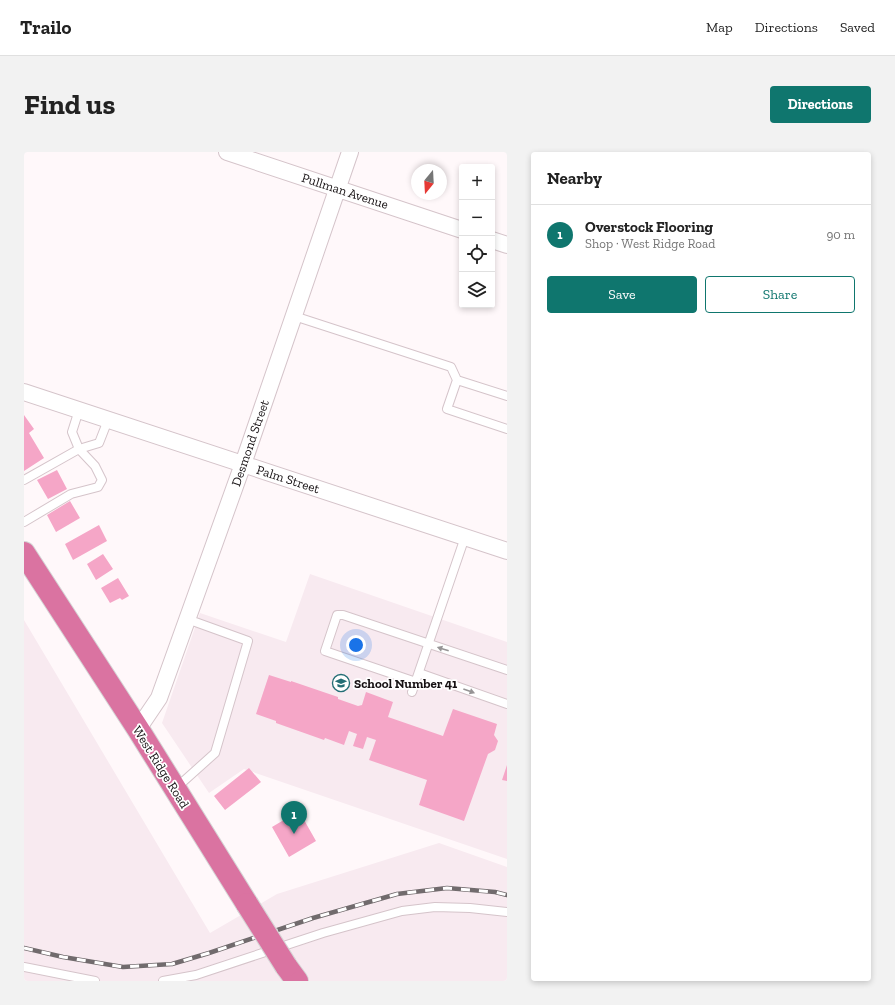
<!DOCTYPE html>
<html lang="en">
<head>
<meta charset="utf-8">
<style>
  :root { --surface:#fff; --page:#f2f2f2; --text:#222; --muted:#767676; --line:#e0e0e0; --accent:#0f766e }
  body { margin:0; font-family:"Zilla Slab",serif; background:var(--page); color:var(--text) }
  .controls { position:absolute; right:12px; top:12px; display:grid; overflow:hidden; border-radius:4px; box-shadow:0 2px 6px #0003 }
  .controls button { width:36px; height:36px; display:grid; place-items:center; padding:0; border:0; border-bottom:1px solid var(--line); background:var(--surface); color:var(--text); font:20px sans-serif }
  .compass { position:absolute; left:387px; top:12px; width:36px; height:36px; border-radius:50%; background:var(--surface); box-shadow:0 2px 6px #0003; rotate:198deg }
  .you { position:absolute; left:332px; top:493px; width:14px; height:14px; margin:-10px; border:3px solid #fff; border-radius:50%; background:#1a73e8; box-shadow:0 0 0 6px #1a73e833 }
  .badge { display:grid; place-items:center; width:26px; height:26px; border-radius:50%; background:var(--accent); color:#fff; font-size:13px; font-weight:700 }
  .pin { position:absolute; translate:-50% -33px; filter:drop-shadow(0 1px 2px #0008) }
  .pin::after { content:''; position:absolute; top:21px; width:14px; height:12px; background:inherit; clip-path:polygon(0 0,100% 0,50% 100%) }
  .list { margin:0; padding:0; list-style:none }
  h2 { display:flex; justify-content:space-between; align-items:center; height:52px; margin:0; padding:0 16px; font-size:17px }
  h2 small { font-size:13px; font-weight:400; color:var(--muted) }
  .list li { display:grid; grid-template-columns:26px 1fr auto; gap:12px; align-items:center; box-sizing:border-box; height:60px; padding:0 16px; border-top:1px solid var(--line) }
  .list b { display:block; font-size:15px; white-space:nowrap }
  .list p { margin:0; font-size:13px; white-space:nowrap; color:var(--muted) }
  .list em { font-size:13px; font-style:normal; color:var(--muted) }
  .actions { display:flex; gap:8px; padding:12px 16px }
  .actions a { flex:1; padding:9px 0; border:1px solid var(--accent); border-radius:4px; text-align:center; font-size:14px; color:var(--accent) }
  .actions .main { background:var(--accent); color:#fff }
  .icon { flex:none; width:22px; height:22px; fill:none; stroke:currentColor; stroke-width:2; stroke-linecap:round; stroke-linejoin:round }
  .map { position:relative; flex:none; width:483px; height:829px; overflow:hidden; border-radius:4px }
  header { display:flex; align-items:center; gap:24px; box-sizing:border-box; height:56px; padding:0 20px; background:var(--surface); border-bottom:1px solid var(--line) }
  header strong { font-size:19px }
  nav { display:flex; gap:22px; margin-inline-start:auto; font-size:14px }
  .intro { display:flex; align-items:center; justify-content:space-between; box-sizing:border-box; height:96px; padding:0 24px }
  h1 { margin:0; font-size:28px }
  .button { padding:10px 18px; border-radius:4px; background:var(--accent); color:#fff; font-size:14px; font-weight:700 }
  main { display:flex; gap:24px; padding:0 24px }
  aside { flex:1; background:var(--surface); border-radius:4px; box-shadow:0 2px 6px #0003 }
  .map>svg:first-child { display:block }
  .built { fill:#f8eaf0 }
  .building { fill:#f5a6c7 }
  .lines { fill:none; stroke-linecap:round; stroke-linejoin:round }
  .lane-casing { stroke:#d5c4ca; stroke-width:10 }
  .street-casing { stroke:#d5c4ca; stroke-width:18 }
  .highway-casing { stroke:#d5d4d5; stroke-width:24 }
  .lane { stroke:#fff; stroke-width:8 }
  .street { stroke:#fff; stroke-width:16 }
  .highway { stroke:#da73a1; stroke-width:22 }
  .rail-casing { stroke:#716b6d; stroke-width:4.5 }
  .rail { stroke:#fff; stroke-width:3; stroke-dasharray:9; stroke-linecap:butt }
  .highway-bridge-casing { stroke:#d5d4d5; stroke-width:24; stroke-linecap:butt }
  .highway-bridge { stroke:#da73a1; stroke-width:22 }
  .oneway { fill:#969495 }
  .labels { text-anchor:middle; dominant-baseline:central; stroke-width:3.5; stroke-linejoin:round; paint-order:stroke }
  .street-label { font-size:13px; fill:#161113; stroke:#fff }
  .poi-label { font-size:13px; font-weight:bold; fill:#161113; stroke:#fff; text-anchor:start }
</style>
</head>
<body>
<header>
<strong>Trailo</strong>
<nav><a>Map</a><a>Directions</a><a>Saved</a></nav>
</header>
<div class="intro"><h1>Find us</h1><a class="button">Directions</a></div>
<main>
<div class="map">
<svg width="483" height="829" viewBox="0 0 483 829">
  <rect width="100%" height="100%" fill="#fff8fa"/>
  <!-- built -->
  <path class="built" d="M286 422 483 490V707L220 617 185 641 138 571 176 461 262 490Z
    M0 468 186 781 253 742 415 691 483 715V829H0Z"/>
  <!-- building -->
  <path class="building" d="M0 263 10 277 5 281 20 306 0 319Z
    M33 318 43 337 24 347 13 328Z
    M46 349 56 366 32 380 23 363Z
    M75 373 83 389 49 408 41 392Z
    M79 402 89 417 72 428 63 412Z
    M94 426 105 444 98 448 96 446 86 451 77 436Z
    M245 523 267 530V529L314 545V547L334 554 338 553 342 540 369 550 364 565 419 584 429 557 473 572 470 583 474 589 471 598 464 602 440 669 395 653 403 628 345 608 352 588 343 585 339 597 329 594 333 582 325 579 320 593 301 586 300 588 252 571V569L232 562Z
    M483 613V629L478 628Z
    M225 616 237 630 201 658 190 644Z
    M275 659 292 689 265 705 248 675Z"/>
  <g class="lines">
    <!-- lane casing -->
    <g class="lane-casing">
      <path id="lane" d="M270 164 427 215 433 228 423 257 483 277
        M433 228 483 244
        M55 258 48 280 55 297 75 291 84 268
        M0 328 55 297 71 314 78 328 74 335 47 342 0 370
        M395 521 483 552
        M392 530 301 499 313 463H319L483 518
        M388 540 441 385
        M152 636 191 601 224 489 163 467
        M0 815 71 829
        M139 829 172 823 299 781 378 759 411 755 446 756 483 760"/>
    </g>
    <!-- street casing -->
    <g class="street-casing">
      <path id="street" d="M203 0 438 78
        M468 88 483 93
        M0 240 483 399
        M114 577 135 546 219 312 326 0"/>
    </g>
    <!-- highway casing -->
    <g class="highway-casing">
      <path id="highway" d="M0 401 114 577 223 752
        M262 814 273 829"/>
    </g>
    <!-- lane -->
    <use href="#lane" class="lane"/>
    <!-- street -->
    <use href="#street" class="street"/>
    <!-- highway -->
    <use href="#highway" class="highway"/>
    <!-- rail casing -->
    <g class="rail-casing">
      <path id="rail" d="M0 796 39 805 99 815 148 812 185 801 289 766 373 742 423 736 471 740 483 743"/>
    </g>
    <!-- rail -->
    <use href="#rail" class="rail"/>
    <!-- highway-bridge casing -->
    <g class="highway-bridge-casing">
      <path id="highway-bridge" d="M223 752 262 814"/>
    </g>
    <!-- highway-bridge -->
    <use href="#highway-bridge" class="highway-bridge"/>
  </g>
  <!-- one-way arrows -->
  <defs><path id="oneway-solid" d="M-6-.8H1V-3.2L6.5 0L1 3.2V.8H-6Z"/></defs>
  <g class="oneway">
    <use href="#oneway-solid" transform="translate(419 497) rotate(-162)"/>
    <use href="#oneway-solid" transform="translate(445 539) rotate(20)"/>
  </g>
  <!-- icons -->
  <defs>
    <g id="school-ring" transform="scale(0.9)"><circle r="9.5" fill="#fff" stroke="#246e75" stroke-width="1.5"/><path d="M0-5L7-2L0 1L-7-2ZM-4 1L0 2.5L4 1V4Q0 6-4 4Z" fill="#246e75"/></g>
  </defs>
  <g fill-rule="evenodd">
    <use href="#school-ring" x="317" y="531"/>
  </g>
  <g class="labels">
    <!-- street labels -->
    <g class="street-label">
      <text transform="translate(321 39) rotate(18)">Pullman Avenue</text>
      <text transform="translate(226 291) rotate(-71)">Desmond Street</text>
      <text transform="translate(264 327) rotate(18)">Palm Street</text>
      <text transform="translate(137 615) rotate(58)">West Ridge Road</text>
    </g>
    <!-- poi labels -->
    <g class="poi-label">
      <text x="330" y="531">School Number 41</text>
    </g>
  </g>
</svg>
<div class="controls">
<button>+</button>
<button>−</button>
<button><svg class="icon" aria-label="locate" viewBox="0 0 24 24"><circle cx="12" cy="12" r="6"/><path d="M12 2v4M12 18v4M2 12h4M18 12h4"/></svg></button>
<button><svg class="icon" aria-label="layers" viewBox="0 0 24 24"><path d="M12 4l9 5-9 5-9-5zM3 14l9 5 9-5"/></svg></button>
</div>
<svg class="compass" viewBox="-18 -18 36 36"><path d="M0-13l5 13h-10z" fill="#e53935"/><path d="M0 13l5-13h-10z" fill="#767676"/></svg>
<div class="you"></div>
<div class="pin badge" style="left:270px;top:682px">1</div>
</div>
<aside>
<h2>Nearby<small></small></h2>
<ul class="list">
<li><span class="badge">1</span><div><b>Overstock Flooring</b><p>Shop · West Ridge Road</p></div><em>90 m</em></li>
</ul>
<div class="actions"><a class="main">Save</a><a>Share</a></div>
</aside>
</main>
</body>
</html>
